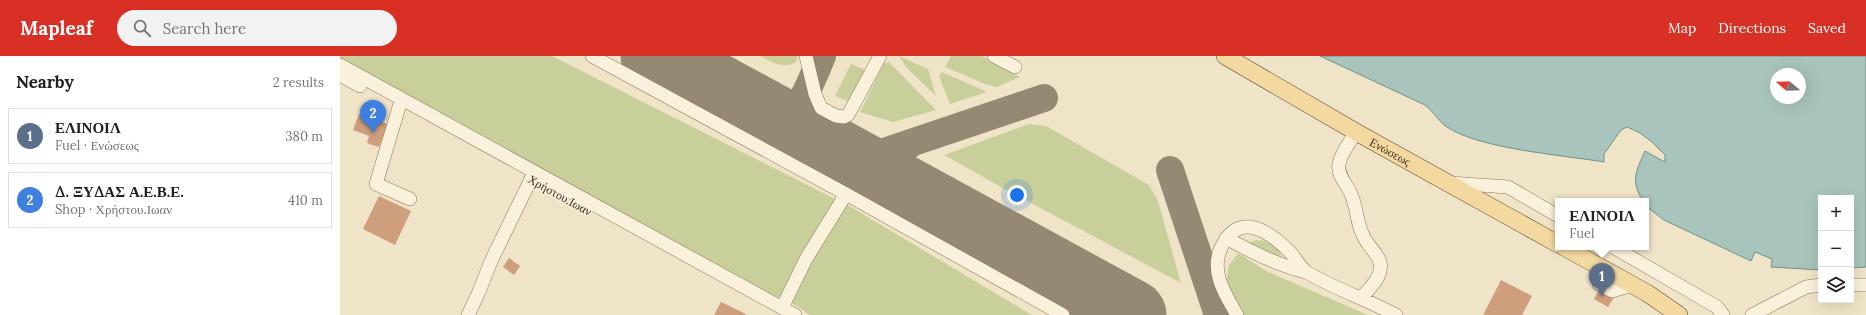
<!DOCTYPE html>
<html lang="en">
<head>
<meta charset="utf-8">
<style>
  :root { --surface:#fff; --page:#f2f2f2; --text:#202124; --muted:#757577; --line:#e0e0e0; --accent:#d93025 }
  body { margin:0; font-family:Lora,serif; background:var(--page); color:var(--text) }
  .controls { position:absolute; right:12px; bottom:12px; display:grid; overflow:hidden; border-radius:0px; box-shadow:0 4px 16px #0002 }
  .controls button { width:36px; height:36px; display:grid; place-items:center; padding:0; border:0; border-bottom:1px solid var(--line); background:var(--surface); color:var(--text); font:20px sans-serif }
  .compass { position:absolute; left:1430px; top:12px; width:36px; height:36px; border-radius:50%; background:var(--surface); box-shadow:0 4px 16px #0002; rotate:289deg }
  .you { position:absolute; left:677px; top:139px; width:14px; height:14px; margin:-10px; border:3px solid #fff; border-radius:50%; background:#1a73e8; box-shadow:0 0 0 6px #1a73e833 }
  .badge { display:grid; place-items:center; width:26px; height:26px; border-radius:50%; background:var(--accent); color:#fff; font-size:13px; font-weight:700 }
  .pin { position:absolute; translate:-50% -33px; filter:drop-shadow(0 1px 2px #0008) }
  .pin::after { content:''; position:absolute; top:21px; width:14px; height:12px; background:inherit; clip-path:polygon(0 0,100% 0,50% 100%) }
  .popup { position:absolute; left:1215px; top:142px; width:94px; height:52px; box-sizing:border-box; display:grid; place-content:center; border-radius:0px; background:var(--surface); filter:drop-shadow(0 1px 3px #0005); font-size:13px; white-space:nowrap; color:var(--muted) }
  .popup b { font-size:15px; color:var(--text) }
  .popup::after { content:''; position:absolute; left:50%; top:100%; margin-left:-8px; border:8px solid transparent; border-top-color:var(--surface) }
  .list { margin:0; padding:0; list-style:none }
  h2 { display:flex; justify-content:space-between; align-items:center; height:52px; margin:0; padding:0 16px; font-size:17px }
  h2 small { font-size:13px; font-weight:400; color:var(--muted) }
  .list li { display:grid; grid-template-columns:26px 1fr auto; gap:12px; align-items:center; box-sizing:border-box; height:56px; margin:0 8px 8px; padding:0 8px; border:1px solid var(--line); border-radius:0px }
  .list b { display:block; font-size:15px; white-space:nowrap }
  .list p { margin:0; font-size:13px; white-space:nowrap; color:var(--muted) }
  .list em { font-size:13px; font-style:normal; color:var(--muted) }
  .icon { flex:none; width:22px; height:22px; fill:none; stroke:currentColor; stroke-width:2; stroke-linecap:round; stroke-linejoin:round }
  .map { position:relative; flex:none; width:1526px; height:259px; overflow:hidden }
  header { display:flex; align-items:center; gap:24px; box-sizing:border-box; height:56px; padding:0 20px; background:var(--accent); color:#fff }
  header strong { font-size:19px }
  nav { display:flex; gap:22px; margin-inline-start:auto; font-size:14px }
  .search { width:280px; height:36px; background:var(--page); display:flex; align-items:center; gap:10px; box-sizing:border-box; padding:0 14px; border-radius:22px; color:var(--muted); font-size:15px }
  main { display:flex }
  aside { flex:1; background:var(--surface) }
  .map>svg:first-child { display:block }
  .green { fill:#c9cf9b }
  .water { fill:#a9c4bc; stroke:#6f938a; fill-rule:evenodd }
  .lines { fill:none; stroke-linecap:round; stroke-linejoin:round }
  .taxiway { stroke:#968974; stroke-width:28 }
  .runway { stroke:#968974; stroke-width:71 }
  .building { fill:#cf9f7d }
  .minor-casing { stroke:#8d765c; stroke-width:14 }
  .major-casing { stroke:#5b4430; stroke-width:18 }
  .minor { stroke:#faf1dc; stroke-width:13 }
  .major { stroke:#f3d9a0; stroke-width:17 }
  .labels { text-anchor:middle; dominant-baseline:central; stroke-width:3; stroke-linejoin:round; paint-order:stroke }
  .street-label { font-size:12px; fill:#3d2e20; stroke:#f7eed8 }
</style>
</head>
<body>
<header>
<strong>Mapleaf</strong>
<div class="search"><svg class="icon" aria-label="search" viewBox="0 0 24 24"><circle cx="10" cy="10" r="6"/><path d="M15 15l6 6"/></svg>Search here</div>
<nav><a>Map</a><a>Directions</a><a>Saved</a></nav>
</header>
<main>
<aside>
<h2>Nearby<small>2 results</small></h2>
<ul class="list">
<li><span class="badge" style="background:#5c6f8a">1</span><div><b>ΕΛΙΝΟΙΛ</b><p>Fuel · Ενώσεως</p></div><em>380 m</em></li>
<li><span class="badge" style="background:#3f7fe0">2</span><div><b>Δ. ΞΥΔΑΣ Α.Ε.Β.Ε.</b><p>Shop · Χρήστου.Ιωαν</p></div><em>410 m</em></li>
</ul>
</aside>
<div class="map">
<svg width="1526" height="259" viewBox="0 0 1526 259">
  <rect width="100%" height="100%" fill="#f0e4c8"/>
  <!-- green -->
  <path class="green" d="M0 0H212L497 144 444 238 438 241 431 239 0 3Z
    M421 0H458L456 6C444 13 432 7 421 0Z
    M559 0 588 13 596 40 566 11Z
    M611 0H642L680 21 657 31 645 28 605 11Z
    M549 6 596 54 553 66 520 56 544 7Z
    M511 8 526 14 508 45 495 40Z
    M602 16 647 36 610 48 599 20Z
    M689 68 706 70 809 129 818 145 841 227 663 132 604 99Z
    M506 148 692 259H470L452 247 453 235Z
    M916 184 926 185 938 192 941 200 949 211 906 188Z
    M898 197 928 216 1028 259H902L892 236 885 233 889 209Z"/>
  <!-- water -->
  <path class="water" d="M980 0H1526V211L1511 212V142H1481V214L1431 211 1432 203 1415 196 1411 205 1324 164 1306 150V145H1303C1290 125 1296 115 1305 95L1325 106V99L1312 86 1300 77 1287 71 1281 74 1264 98V106C1223 99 1136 93 1104 69 1098 64 1093 55 1085 49ZM1436 18H1460V42H1436Z"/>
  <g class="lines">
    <!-- taxiway -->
    <path class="taxiway" d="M433 64C439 63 446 62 451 59 462 50 476 14 482 0
      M494 97 519 102 538 98 704 42
      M830 114 878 259
      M556 131C548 112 549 99 569 89"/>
    <!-- runway -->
    <path class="runway" d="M316 0 791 259"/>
  </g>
  <!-- building -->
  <path class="building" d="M19 58 48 68 39 91 29 88 27 86 29 80 13 74Z
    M39 140 71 155 55 189 23 173Z
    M169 202 180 210 174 219 163 211Z
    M1161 224 1192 240 1182 259H1143Z
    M1260 232 1275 240 1268 251 1254 243Z
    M381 246 406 258 405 259H374Z"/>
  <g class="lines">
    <!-- minor casing -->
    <g class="minor-casing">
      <path id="minor" d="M252 0 506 138 723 259
        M466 0 475 38 481 52 496 60 504 61 508 59 540 0
        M654 0 675 11
        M0 9 455 259
        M0 19 20 30
        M59 51 36 128 70 143
        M1016 76C1010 86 1001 97 999 108 997 119 1006 127 1010 136 1017 149 1016 164 1022 177 1025 186 1032 192 1037 200 1048 216 1031 231 1021 242
        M1110 127 1168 131 1218 160
        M886 182C912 196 937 209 966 216
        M1273 191 1377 251 1383 259
        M1258 210 1259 228 1272 235 1292 229
        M1511 229H1526
        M442 252 466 203 506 138
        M128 259 138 238 152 203 191 123
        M897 259C885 238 870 216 881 192 899 154 929 175 950 196 956 203 961 213 968 217 996 233 1027 244 1056 259
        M1412 259 1466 231 1481 229"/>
    </g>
    <!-- major casing -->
    <g class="major-casing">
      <g id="major">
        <path id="s1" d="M885 0 1016 76 1218 188"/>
        <path d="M1224 191 1307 237 1339 259"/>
      </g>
    </g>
    <!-- minor -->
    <use href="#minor" class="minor"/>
    <!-- major -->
    <use href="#major" class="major"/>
  </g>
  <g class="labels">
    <!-- street labels -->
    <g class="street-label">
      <text stroke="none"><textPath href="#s1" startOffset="191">Ενώσεως</textPath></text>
      <text transform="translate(220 139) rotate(29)">Χρήστου.Ιωαν</text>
    </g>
  </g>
</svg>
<div class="controls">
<button>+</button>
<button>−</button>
<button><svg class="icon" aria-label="layers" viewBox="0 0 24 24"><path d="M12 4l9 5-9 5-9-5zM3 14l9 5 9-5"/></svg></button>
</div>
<svg class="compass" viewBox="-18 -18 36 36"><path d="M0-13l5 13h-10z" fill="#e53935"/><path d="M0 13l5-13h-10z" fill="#757577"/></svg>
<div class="you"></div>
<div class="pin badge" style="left:1262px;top:240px;background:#5c6f8a">1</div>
<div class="popup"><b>ΕΛΙΝΟΙΛ</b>Fuel</div>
<div class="pin badge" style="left:33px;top:77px;background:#3f7fe0">2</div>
</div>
</main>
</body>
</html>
